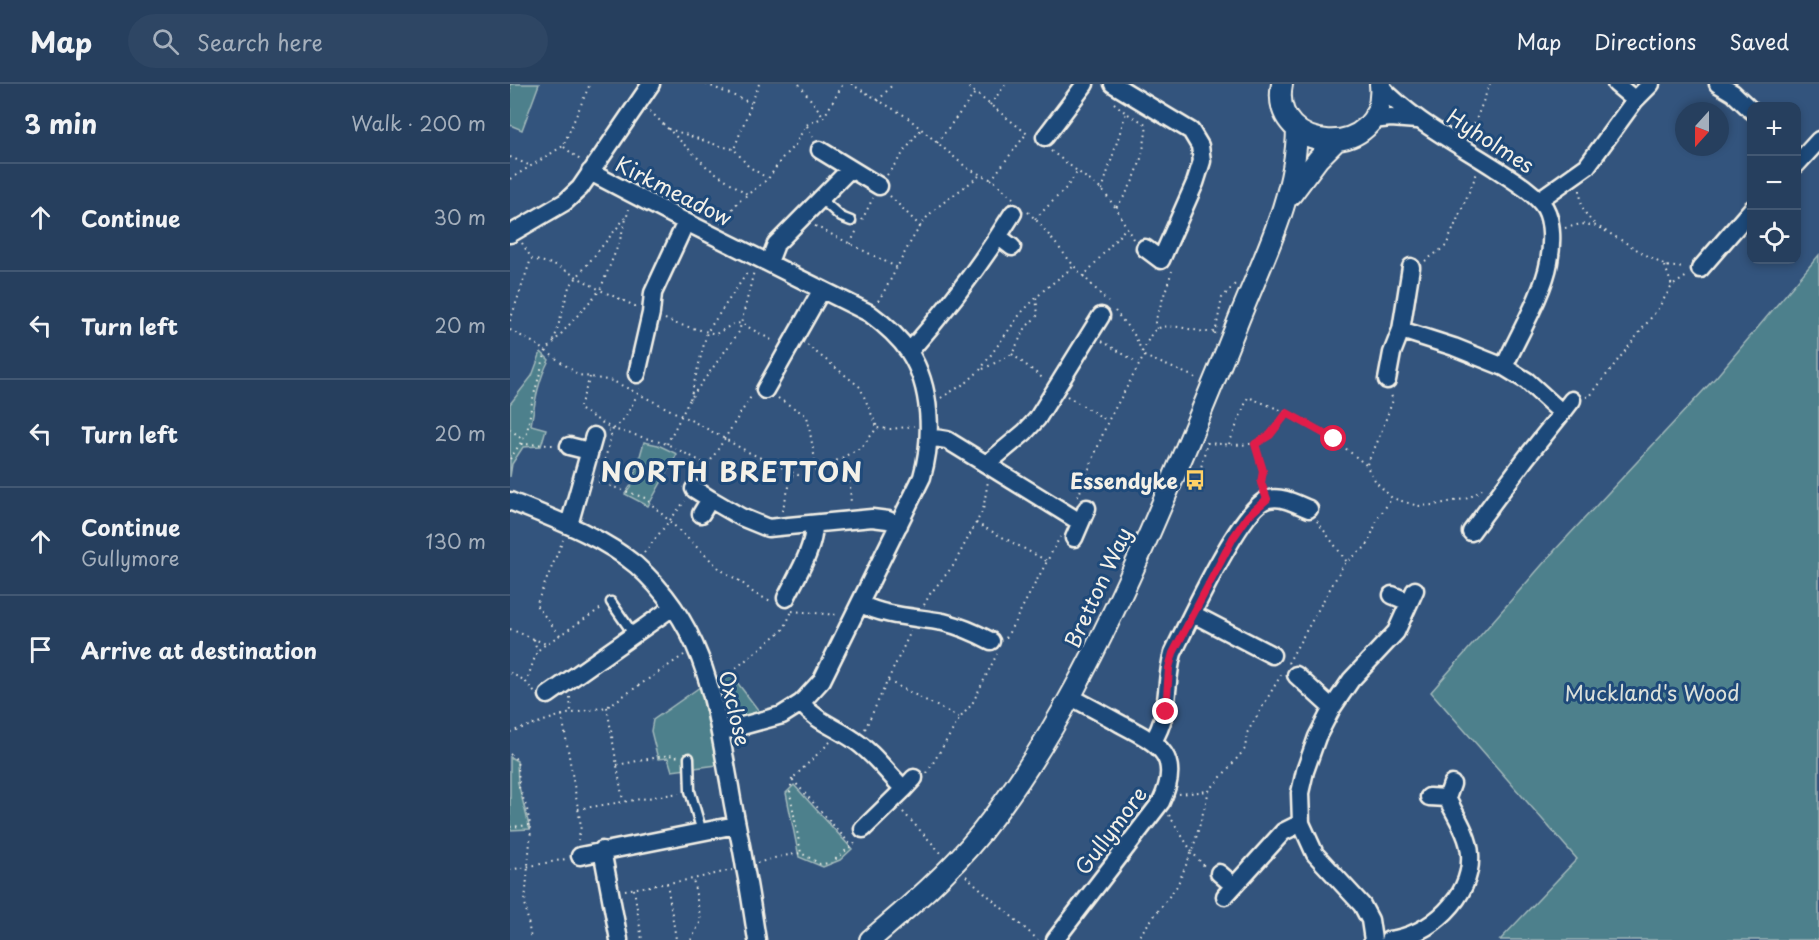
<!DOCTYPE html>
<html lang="en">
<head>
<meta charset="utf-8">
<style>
  :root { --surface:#263f5e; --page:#2e4664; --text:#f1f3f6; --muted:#a4afbc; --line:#425873 }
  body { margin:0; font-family:"Playpen Sans",sans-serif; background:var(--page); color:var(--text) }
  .controls { position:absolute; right:18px; top:18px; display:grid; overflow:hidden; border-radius:12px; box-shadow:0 3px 9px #0003 }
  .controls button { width:54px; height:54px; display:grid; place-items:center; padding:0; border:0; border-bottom:2px solid var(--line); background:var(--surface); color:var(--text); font:30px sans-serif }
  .compass { position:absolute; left:1165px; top:18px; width:54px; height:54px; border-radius:50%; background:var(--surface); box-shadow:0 3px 9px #0003; rotate:201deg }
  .stop { position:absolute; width:18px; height:18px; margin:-14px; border:4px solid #e11d48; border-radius:50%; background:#fff }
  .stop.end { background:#e11d48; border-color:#fff; box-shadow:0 2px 6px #0008 }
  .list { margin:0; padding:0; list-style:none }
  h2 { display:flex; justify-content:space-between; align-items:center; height:78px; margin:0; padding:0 24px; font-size:26px }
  h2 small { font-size:20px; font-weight:400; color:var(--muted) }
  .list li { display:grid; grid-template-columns:39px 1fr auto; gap:18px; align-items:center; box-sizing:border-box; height:108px; padding:0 24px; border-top:2px solid var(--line) }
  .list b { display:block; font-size:22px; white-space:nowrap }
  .list p { margin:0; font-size:20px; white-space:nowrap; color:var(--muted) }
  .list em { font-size:20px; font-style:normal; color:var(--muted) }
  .icon { flex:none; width:33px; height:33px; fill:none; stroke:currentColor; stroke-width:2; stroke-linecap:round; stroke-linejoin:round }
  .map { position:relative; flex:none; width:1309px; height:856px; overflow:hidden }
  header { display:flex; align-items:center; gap:36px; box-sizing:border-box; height:84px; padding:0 30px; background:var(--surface); border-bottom:2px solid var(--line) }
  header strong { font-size:28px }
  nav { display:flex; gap:33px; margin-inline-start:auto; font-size:21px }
  .search { width:420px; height:54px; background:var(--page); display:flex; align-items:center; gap:15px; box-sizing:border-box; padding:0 21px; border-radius:33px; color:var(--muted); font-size:22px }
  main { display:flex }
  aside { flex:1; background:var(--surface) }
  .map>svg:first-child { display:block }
  .green { fill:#4e808c; stroke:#a1b8ba; stroke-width:1.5 }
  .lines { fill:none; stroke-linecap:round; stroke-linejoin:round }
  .service-casing { stroke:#f4f1e8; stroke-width:13 }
  .minor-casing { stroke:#f4f1e8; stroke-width:21 }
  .tertiary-casing { stroke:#f4f1e8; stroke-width:24 }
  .path { stroke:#f4f1e8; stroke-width:2; stroke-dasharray:1.5 4.5; stroke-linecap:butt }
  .service { stroke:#1f4a7a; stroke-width:8 }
  .minor { stroke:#1f4a7a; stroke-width:16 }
  .tertiary { stroke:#1f4a7a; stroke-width:20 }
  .route { stroke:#e11d48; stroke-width:8 }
  .labels { text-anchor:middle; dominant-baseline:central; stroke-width:6; stroke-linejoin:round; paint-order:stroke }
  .street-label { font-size:21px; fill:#f4f1e8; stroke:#1f4a7a }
  .poi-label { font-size:21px; font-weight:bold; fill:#f4f1e8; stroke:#1f4a7a; text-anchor:end }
  .park-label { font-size:21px; fill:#dbe0da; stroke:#1f4a7a }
  .district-label { font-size:27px; font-weight:bold; letter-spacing:1.5px; fill:#f4f1e8; stroke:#1f4a7a }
</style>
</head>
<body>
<header>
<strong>Map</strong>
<div class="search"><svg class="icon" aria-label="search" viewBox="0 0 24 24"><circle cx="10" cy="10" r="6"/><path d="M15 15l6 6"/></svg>Search here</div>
<nav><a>Map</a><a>Directions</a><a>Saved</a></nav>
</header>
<main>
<aside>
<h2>3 min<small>Walk · 200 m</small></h2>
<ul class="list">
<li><svg class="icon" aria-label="ahead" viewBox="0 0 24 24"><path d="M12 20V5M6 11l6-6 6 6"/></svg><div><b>Continue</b></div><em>30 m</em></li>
<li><svg class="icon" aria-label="left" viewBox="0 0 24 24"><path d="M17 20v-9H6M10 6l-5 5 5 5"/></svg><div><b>Turn left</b></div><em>20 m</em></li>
<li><svg class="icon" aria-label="left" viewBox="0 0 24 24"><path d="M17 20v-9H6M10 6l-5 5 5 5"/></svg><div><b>Turn left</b></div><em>20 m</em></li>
<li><svg class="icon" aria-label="ahead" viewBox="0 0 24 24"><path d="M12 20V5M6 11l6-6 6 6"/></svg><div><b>Continue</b><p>Gullymore</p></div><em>130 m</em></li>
<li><svg class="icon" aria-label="arrive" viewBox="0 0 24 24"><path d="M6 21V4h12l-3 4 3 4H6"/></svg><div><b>Arrive at destination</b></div></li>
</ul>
</aside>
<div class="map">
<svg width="1309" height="856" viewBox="0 0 1309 856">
  <rect width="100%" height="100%" fill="#33547d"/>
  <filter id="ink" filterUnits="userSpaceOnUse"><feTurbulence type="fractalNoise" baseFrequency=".0167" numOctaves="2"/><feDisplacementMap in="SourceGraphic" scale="12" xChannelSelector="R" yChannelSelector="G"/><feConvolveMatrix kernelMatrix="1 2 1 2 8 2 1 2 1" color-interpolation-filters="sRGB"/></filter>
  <g filter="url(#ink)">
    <!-- green -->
    <path class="green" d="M0 0H29L12 46 0 41Z
      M1309 171V856H990L1067 775 921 608 1045 466 1207 292Z
      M31 268 39 276C28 297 25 318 21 341L36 345 31 362 13 363 2 380 0 393V320L22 292Z
      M134 358 148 361 167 370 138 422 115 410 122 400Z
      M220 589 252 631C210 638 215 631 206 594Z
      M190 603 207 681 162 687 158 674 148 675 141 647 143 636Z
      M0 673 7 677 8 699 20 745 0 746Z
      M284 701 342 765 330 776 313 783 289 773 276 709Z"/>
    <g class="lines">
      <!-- service casing -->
      <g class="service-casing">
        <path id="service" d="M311 115 331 133 341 137
          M101 518 124 551
          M179 674 180 707 192 748"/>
      </g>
      <!-- minor casing -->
      <g class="minor-casing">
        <path id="minor" d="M603 0 681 47 690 62 692 77 685 99 651 176 635 164
          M1106 0 1125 16
          M1208 0 1223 9 1242 27
          M870 2C903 37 945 58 985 84 1000 94 1026 109 1035 124 1043 138 1042 162 1039 178 1034 208 1007 254 994 283L1017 297 1052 329 1062 316
          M862 36 881 34 907 36
          M535 53 575 0
          M310 66 369 102
          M1286 81 1309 56
          M80 88 176 138 359 229C374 240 389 253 399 268 422 303 423 354 412 393L312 596 291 619 272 631 210 648
          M1029 116 1077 82 1125 16 1141 0
          M0 150 55 118 70 104 141 0
          M489 153 502 163
          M259 178 266 160 340 85
          M1190 185 1242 125
          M891 246 901 183
          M399 268C437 225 473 178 503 129
          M127 290 141 229 143 209 176 138
          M877 296 882 269 891 246 944 263 994 283
          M255 306 311 207
          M419 353 437 356 570 438
          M59 362 79 367
          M478 379 515 348 527 335 591 232
          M184 405 200 415
          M0 417C43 435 90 451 126 481 196 543 204 617 220 703 224 730 231 757 235 784 240 808 243 832 247 856
          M191 430 200 415 231 433 258 444 362 434 378 436 389 441
          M59 441 84 352
          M961 448 1016 374 1052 329
          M564 454 577 424
          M882 511 899 518
          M276 514C287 491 304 466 304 440
          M351 520C376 533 406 533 433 538 450 542 466 549 481 557
          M683 530 762 571
          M786 591 822 624
          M38 611 163 523
          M291 619C307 638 324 642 344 656 364 669 377 689 394 705L404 694
          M643 657C661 629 654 600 663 569 677 541 732 420 759 415 773 412 786 420 799 425
          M919 713 937 714 942 700
          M353 745 394 705
          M92 766 109 856
          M70 772 226 741
          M709 789 723 801
          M715 812 773 748 791 739
          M545 856 651 718C673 672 649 660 611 640 595 631 578 622 561 613
          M863 856 860 836 852 821 805 770 791 739 790 709 795 687 807 653 822 624 841 596 886 548 905 506
          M879 856C919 852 963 813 960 770 959 751 945 731 937 714"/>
      </g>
      <!-- tertiary casing -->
      <g class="tertiary-casing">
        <path id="tertiary" d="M772 0C758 71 878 79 870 0
          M781 111 808 75 825 58
          M360 856C399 823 439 789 471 749 543 658 593 554 640 448 669 381 698 313 725 245 750 180 786 116 787 45"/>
      </g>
      <!-- path -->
      <path class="path" d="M196 0 241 19
        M249 0 224 65 238 82 257 94
        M289 0 314 33
        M341 0 397 33 457 84 484 97 503 114
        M454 0 520 52
        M0 5 2 0
        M368 17 383 0
        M604 19 616 29 636 40
        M480 21 496 0
        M140 27 197 83 237 110
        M297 42 303 53
        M158 45C181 51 201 61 224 65
        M960 51 980 0
        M427 59 465 9
        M54 63 70 76
        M541 67 592 106 606 124
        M0 73 21 82
        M377 91 411 45
        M0 95 53 62 80 0
        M481 96 516 50
        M592 106 616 29
        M1070 106C1071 123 1074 131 1087 142
        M380 112 411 143
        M518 128 529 139 564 182 598 218
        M525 135 556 104 568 87
        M352 136 363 114
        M211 139 229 117 258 95 273 73 285 61 296 41 314 33 333 0
        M305 142 388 184
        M1055 144 1071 140 1087 142 1155 182 1175 184
        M623 155 606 124C627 96 633 75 637 40
        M12 159 22 175 46 181 90 206 127 223
        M340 160 347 146
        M915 177 936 162 967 89
        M1155 182 1162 202
        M573 193 615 145
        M368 217C386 190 397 158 418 132 430 119 456 103 470 91
        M605 227 625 252 634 272 687 294
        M155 235 167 240 206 250 223 240 231 239 265 258
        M0 237 21 175
        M647 245 645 238 662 187
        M0 246 26 260 69 291 103 297 192 342 238 368 288 391 307 387 352 363 367 344 381 345 404 342
        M705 250 712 214 726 199
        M44 257 59 203 115 134
        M592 257 628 279
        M297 261 350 303 367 343
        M632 268C636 262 639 252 644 247 658 235 686 250 705 248
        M502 270 535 296
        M473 285 502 270 516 243 528 231 526 213
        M80 293 69 325 103 345 157 360 198 381 191 393
        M557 312 598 337
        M1076 313 1080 312 1147 226 1162 202 1177 192
        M268 314 297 332 307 387
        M431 314 457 298 470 286 511 229 534 206 564 182
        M180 315 197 248 239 186
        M0 345 13 356
        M103 345 89 398 135 414 211 486 231 498 245 510 261 517
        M98 347C114 342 122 320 130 305
        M697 359C743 362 748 366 778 329
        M11 360 44 361
        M157 360 180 315 229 248 244 187
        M719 360 738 313 778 329 824 355 856 381 866 398 882 414 908 422 924 421 959 414 975 403
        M745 360 753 387 751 399
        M333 374 340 401 341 421
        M0 375 17 349 22 318 36 267 90 206 109 159 119 125
        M857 380 867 359 883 316 881 311
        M198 381 242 311
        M690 388 697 358
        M568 413 598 337 634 272
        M272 427 283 389
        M807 437 837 478
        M466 439 537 477
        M134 469 175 417
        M414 521 420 510 443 482 473 426 478 397
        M282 527 327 531
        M0 545 36 560 93 523
        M50 551 26 521 53 456
        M496 554 550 453
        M24 555 27 567
        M778 579 834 480 857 462 868 434 882 414
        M0 589 14 596 25 609
        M210 591 220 589 274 545 282 527
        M378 597 450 634
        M16 599 27 567 36 560
        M60 613 61 628
        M97 623 113 717
        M52 631 71 742 68 756
        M355 645 401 547
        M0 648 52 631 97 623 174 571
        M320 658 282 695 341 761
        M0 670 5 674 8 681 9 703 17 725 21 745 15 818 21 856
        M107 681 159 671 169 673
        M417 689 450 634 462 620 487 570
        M282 695 280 709 291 769
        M669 710 699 707
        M68 725 169 709
        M393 728 432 770
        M659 731 682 768 695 783
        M0 743 20 741
        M247 779 268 773 291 769 310 780 321 779 347 757
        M0 786 56 775
        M456 792 528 856
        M157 799 166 855 163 856
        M124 805 132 856
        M115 806 183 795 222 786
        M181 856 191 837 183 795
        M626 856 667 802 683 765 699 707 735 665 737 649 771 591"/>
      <!-- service -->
      <use href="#service" class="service"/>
      <!-- minor -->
      <use href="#minor" class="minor"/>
      <!-- tertiary -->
      <use href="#tertiary" class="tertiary"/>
    </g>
  </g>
  <g class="lines" filter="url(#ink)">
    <!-- route -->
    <path class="route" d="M656 628 659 584 663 569 723 454 738 432 757 415 751 399 753 387 745 360 760 351 777 329 824 355"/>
  </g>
  <!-- icons -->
  <defs>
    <g id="bus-bare" transform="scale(1.62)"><path d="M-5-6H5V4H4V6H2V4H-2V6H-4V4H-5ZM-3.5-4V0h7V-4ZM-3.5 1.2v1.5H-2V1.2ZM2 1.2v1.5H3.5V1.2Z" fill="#ffd166" stroke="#1f4a7a" stroke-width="2.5" paint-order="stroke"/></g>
  </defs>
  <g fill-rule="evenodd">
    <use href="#bus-bare" x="685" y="396"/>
  </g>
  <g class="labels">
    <!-- street labels -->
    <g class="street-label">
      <text transform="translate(981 56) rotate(33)">Hyholmes</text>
      <text transform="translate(164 106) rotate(27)">Kirkmeadow</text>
      <text transform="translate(587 503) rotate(-65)">Bretton Way</text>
      <text transform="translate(226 624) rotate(77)">Oxclose</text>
      <text transform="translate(600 746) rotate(-53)">Gullymore</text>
    </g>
    <!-- poi labels -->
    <g class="poi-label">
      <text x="668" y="396">Essendyke</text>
    </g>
    <!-- park labels -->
    <g class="park-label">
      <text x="1142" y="608">Muckland's Wood</text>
    </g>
    <!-- district labels -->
    <g class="district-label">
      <text x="222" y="386">NORTH BRETTON</text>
    </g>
  </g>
</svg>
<div class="controls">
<button>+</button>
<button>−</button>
<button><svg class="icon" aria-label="locate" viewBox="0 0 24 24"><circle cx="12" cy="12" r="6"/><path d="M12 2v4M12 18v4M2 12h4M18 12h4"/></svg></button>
</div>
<svg class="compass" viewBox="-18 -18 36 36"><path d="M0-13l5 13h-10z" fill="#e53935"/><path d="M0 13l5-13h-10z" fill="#a4afbc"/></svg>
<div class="stop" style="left:824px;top:355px"></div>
<div class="stop end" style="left:656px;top:628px"></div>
</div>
</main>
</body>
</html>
